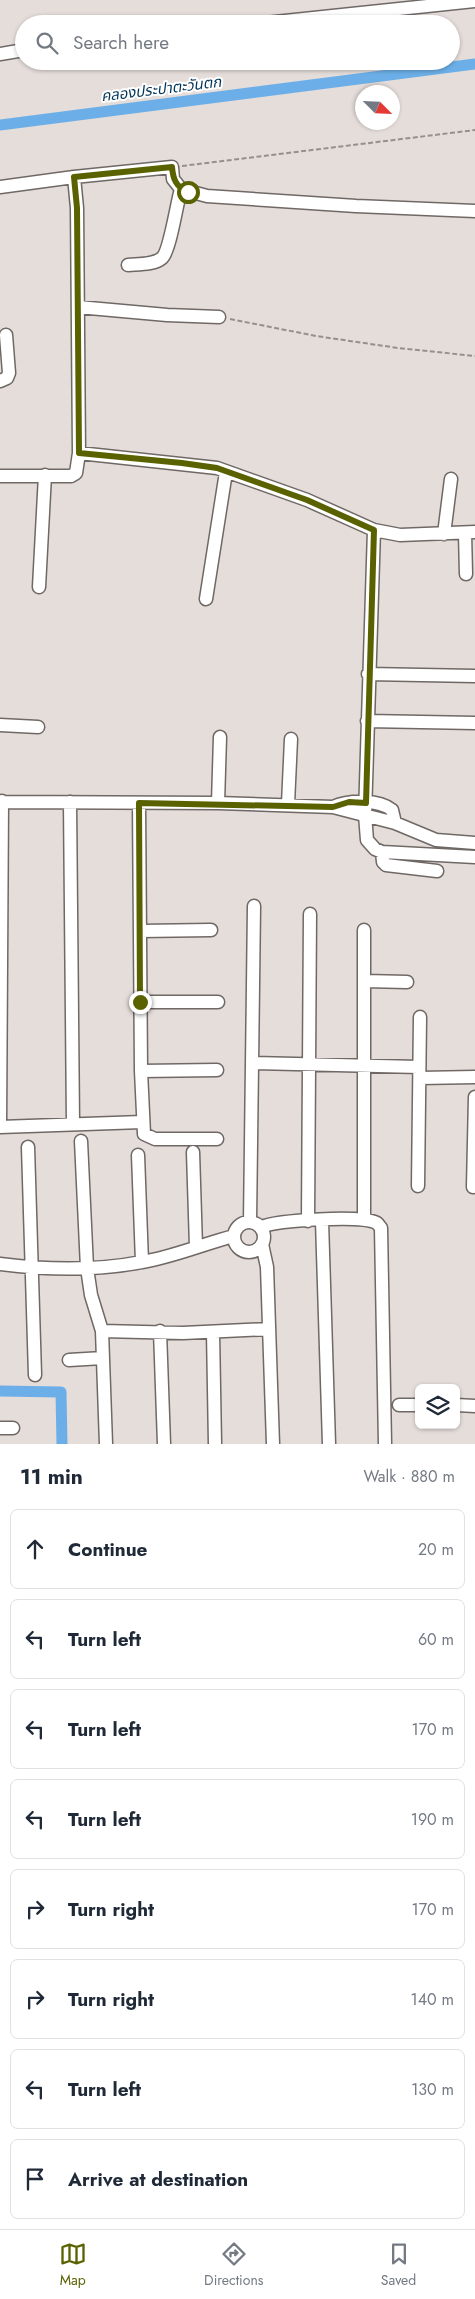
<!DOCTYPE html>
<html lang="en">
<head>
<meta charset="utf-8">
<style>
  :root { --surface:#fff; --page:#f6f6f7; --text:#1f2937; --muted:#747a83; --line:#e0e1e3; --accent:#5a6200 }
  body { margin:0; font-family:Jost,"Noto Sans Thai",sans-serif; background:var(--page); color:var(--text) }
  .controls { position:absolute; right:15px; bottom:15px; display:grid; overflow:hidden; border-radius:8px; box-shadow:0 1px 4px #0004 }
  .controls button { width:45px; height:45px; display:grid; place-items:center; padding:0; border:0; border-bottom:1px solid var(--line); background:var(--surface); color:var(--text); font:25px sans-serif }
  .compass { position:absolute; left:355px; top:85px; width:45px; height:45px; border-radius:50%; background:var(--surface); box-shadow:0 1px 4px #0004; rotate:114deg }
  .stop { position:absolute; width:15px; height:15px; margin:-11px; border:4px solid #5a6200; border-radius:50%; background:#fff }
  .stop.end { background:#5a6200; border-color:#fff; box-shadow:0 1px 5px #0008 }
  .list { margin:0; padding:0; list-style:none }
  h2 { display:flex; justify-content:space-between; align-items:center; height:65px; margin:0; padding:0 20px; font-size:21px }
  h2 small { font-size:16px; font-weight:400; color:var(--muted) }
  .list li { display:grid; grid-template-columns:32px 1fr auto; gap:15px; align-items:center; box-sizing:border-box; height:80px; margin:0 10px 10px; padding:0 10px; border:1px solid var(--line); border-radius:8px }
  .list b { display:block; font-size:19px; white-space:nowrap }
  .list em { font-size:16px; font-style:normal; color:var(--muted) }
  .icon { flex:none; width:28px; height:28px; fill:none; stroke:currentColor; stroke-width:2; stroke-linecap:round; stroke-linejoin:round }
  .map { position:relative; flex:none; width:475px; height:1444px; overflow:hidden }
  .search { position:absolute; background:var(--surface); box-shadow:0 1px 4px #0004; left:15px; right:15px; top:15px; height:55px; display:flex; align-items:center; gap:12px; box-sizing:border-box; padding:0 18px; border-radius:28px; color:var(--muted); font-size:19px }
  .sheet { height:785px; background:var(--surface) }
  nav { display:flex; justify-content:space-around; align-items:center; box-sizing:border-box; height:70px; border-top:1px solid var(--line); background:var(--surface); font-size:14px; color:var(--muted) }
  nav a { display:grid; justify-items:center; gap:2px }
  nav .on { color:var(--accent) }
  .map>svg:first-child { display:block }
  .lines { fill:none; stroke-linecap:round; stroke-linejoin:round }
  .canal { stroke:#6cafe8; stroke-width:11 }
  .minor-casing { stroke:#6f6865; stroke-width:15 }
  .path { stroke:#96908d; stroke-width:2; stroke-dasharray:5 2.5; stroke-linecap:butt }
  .minor { stroke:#fff; stroke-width:12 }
  .route { stroke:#5a6200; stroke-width:6 }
  .labels { text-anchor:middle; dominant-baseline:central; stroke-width:4; stroke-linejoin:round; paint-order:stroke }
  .water-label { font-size:15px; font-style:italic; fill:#003559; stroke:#fff }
</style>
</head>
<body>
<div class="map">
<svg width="475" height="1444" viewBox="0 0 475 1444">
  <rect width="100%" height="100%" fill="#e5ddda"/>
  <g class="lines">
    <!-- canal -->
    <path class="canal" d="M0 125 475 64
      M0 1391 61 1392 62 1444"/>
    <!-- minor casing -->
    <g class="minor-casing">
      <path id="minor" d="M256 24 475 1
        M0 54 24 50
        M74 177 172 167 173 179 181 189 207 196 356 206 475 211
        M0 187 74 177 77 208 79 453 76 473 71 476H0
        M128 265C138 264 154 265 162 258 170 251 177 202 181 189
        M78 307 167 315 219 317
        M0 381 7 378 9 373 6 335
        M79 453 217 468 307 500 374 530 400 535 475 532
        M374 530 365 815 367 840 375 849 382 852 475 857
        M465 533 466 574
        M444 534 451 479
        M39 587 45 475
        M206 599 226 472
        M368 674 475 676
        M367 721 475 723
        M0 725 38 727
        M0 802 218 803 333 807 395 823 436 840 475 843
        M70 802 73 1124
        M139 803 141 1071 144 1134 155 1139H217
        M218 803 220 737
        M288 804 291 739
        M333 807C348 800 379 799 392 810L395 823
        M382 852 383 862 386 865 437 871
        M140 931 211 930
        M365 981 407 982
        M140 1002H218
        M253 1063 419 1067
        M141 1071 217 1070
        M420 1078 475 1077
        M0 1127 2 801
        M0 1127 142 1122
        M81 1141 87 1268 91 1295 102 1331 106 1444
        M28 1147 35 1375
        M193 1152 196 1247
        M138 1155 142 1262
        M418 1186 420 1017
        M473 1187 475 1097
        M364 1219V930
        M308 1221 310 914
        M322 1221 329 1444
        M250 1222 254 906
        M234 1237a15 15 0 1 1 30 0a15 15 0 1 1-30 0Z
        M261 1227C278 1220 361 1215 377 1223L381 1228 385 1444
        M262 1244 267 1267 273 1444
        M0 1264C47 1270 95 1271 142 1262 173 1257 203 1244 234 1236
        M102 1331 183 1333 269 1329
        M160 1331 164 1444
        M213 1332 215 1444
        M69 1360 103 1358
        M399 1405H419
        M456 1405 475 1406
        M0 1428H13"/>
    </g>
    <!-- path -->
    <path class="path" d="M182 166 475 130
      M230 319 316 336 398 348 475 356"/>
    <!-- minor -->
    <use href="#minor" class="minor"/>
  </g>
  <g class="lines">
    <!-- route -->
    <path class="route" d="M140 1002 139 803 333 807 349 802 366 803 374 530 307 500 217 468 182 463 79 453 77 208 74 177 172 167C173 179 176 187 188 192"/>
  </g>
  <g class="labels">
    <!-- water labels -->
    <g class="water-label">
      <text transform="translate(161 89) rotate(-7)">คลองประปาตะวันตก</text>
    </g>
  </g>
</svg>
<div class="controls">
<button><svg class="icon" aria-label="layers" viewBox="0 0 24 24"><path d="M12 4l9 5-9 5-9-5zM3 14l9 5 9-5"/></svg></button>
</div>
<svg class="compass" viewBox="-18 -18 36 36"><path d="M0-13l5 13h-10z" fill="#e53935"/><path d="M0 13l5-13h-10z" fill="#747a83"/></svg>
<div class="stop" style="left:188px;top:192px"></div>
<div class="stop end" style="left:140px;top:1002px"></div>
<div class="search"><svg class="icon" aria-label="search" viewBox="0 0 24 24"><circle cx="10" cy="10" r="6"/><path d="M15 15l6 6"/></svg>Search here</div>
</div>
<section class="sheet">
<h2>11 min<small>Walk · 880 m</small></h2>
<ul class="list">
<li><svg class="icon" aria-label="ahead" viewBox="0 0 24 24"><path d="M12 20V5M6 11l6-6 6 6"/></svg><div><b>Continue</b></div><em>20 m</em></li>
<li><svg class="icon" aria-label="left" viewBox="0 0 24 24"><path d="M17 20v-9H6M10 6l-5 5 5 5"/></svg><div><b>Turn left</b></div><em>60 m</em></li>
<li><svg class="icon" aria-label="left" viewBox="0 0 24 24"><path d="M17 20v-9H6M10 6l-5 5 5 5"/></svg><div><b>Turn left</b></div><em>170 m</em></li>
<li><svg class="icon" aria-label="left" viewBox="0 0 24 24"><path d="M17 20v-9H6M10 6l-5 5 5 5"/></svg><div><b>Turn left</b></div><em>190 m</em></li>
<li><svg class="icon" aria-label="right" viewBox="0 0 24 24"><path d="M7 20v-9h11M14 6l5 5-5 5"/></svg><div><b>Turn right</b></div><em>170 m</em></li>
<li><svg class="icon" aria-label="right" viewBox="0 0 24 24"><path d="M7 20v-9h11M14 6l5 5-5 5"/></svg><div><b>Turn right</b></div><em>140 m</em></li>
<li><svg class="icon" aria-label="left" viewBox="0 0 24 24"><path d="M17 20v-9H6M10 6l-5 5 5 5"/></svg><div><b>Turn left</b></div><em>130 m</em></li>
<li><svg class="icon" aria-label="arrive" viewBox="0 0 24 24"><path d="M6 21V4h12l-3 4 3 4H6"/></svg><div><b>Arrive at destination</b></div></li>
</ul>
</section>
<nav>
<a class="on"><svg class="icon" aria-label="map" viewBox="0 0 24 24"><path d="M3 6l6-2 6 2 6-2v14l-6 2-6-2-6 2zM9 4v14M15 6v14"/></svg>Map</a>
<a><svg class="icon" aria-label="directions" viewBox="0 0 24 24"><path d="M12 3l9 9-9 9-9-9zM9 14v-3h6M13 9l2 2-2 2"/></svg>Directions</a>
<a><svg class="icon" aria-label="saved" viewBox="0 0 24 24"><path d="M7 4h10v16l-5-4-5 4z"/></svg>Saved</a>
</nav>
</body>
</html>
